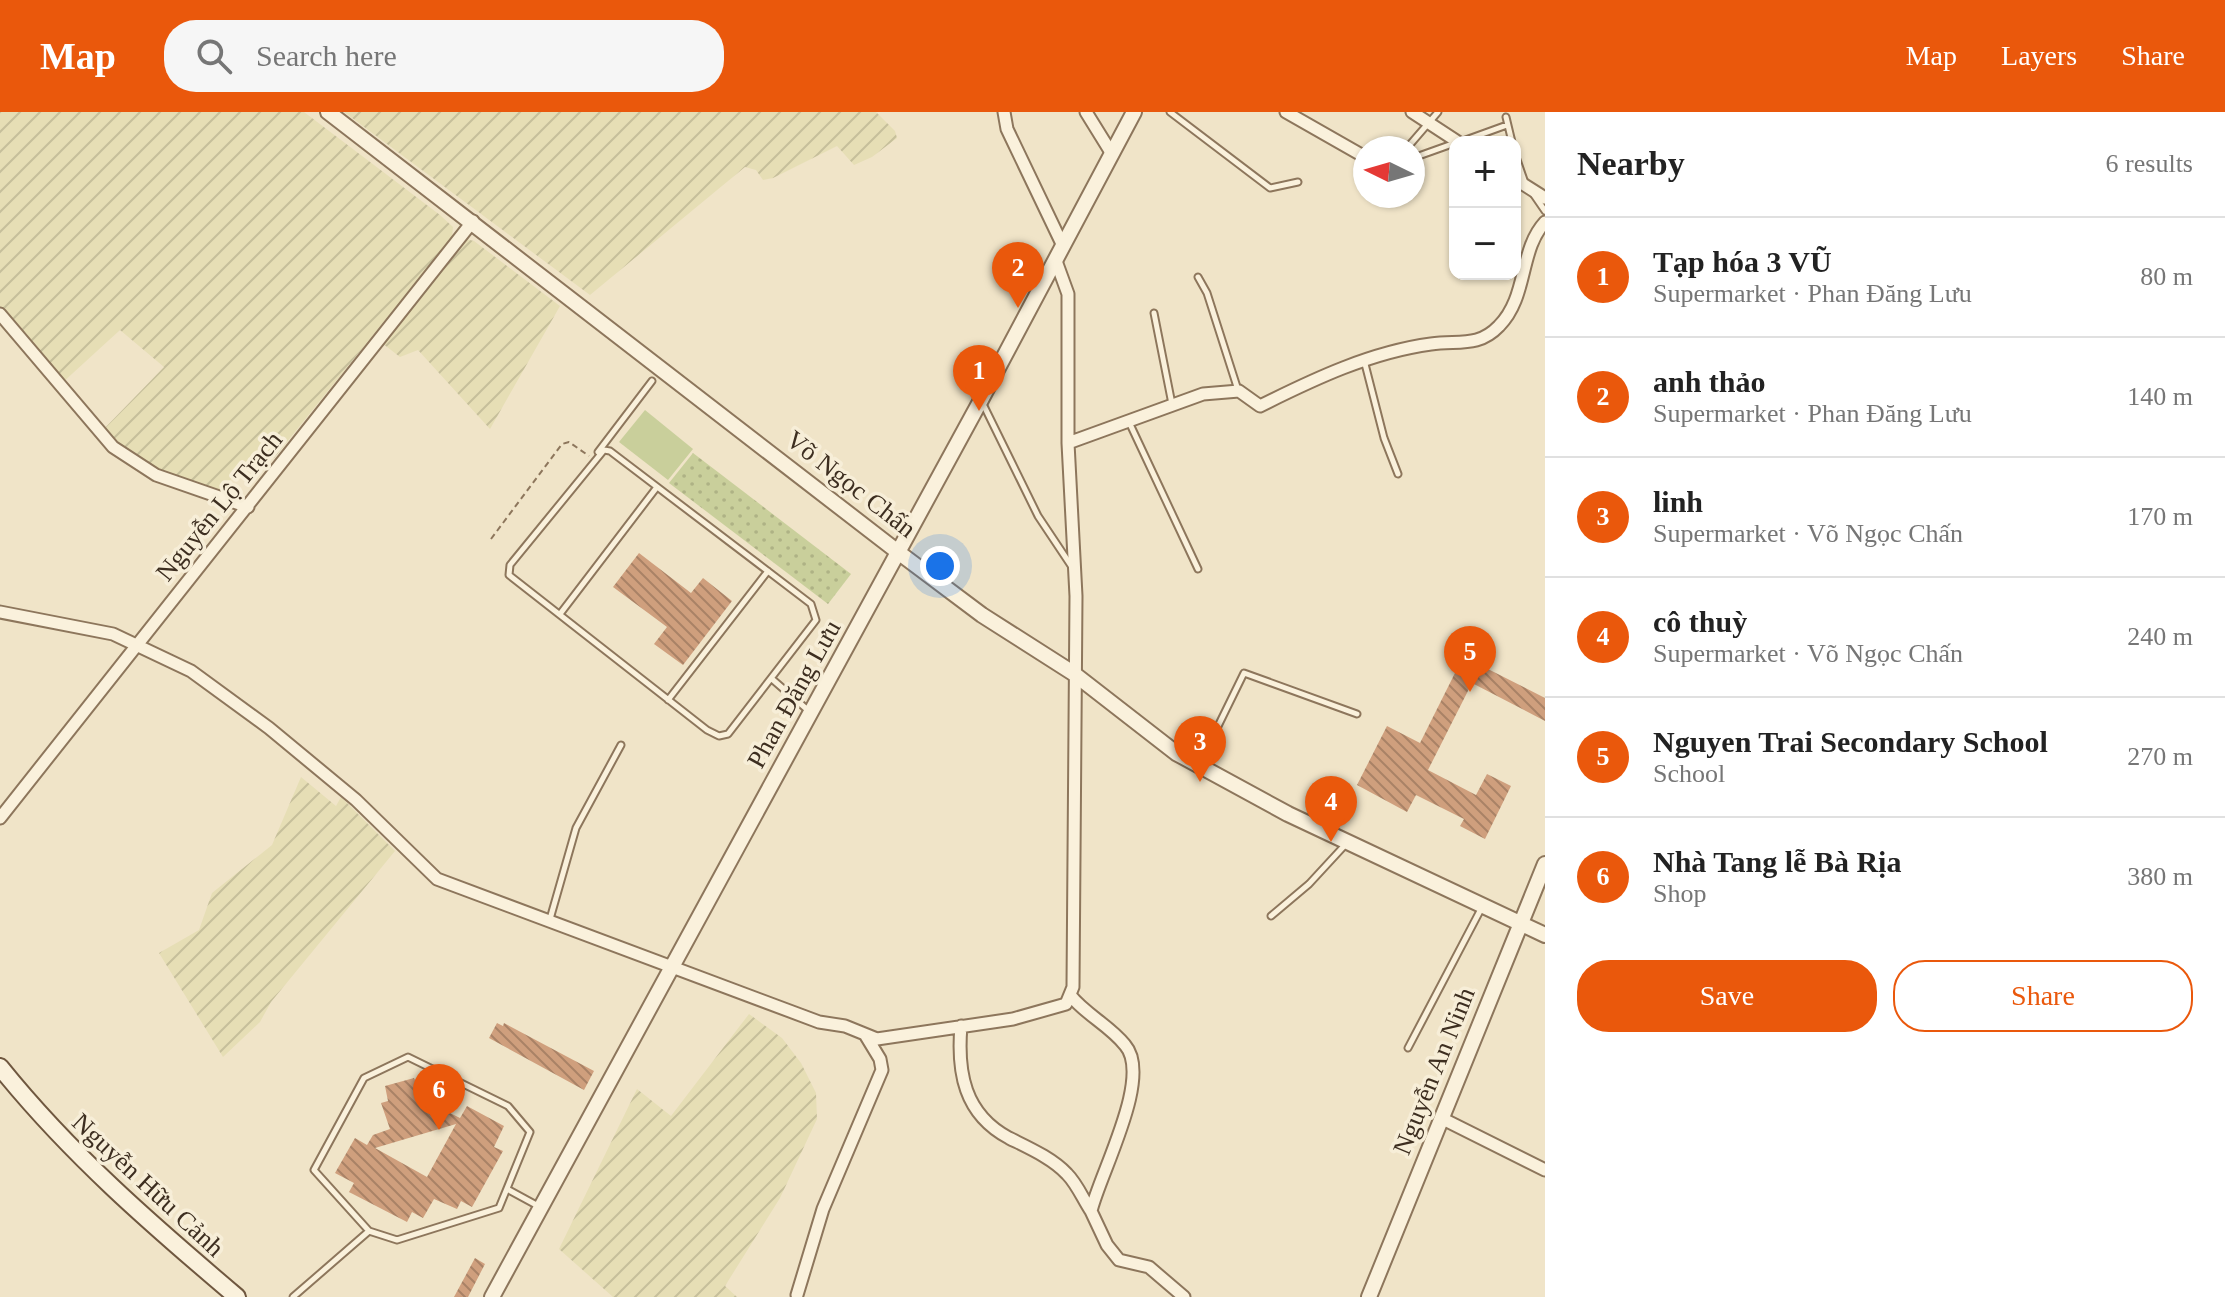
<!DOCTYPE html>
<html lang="en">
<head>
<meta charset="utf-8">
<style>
  :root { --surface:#fff; --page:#f6f6f6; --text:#222; --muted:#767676; --line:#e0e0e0; --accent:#ea580c }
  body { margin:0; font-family:"Times New Roman",serif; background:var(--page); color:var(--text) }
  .controls { position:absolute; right:24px; top:24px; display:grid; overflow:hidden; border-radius:16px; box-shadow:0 2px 6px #0004 }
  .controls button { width:72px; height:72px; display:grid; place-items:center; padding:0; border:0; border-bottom:2px solid var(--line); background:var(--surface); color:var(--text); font:40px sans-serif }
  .compass { position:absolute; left:1353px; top:24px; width:72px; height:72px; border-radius:50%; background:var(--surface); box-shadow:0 2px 6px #0004; rotate:275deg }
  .you { position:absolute; left:940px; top:454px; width:28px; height:28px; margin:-20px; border:6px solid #fff; border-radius:50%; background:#1a73e8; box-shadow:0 0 0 12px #1a73e833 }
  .badge { display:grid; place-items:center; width:52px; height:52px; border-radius:50%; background:var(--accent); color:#fff; font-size:26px; font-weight:700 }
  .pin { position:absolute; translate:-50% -66px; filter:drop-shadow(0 2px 4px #0008) }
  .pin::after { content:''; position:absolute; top:42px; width:28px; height:24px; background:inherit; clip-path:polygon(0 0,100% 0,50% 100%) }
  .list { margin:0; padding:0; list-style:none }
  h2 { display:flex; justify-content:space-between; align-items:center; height:104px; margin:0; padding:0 32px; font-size:34px }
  h2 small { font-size:26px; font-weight:400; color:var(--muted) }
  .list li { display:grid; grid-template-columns:52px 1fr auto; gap:24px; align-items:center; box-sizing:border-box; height:120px; padding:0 32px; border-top:2px solid var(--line) }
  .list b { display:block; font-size:30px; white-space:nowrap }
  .list p { margin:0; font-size:26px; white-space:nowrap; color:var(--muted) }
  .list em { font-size:26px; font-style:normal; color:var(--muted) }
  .actions { display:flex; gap:16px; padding:24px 32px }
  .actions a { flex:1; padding:18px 0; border:2px solid var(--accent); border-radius:32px; text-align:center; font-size:28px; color:var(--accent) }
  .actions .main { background:var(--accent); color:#fff }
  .icon { flex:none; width:44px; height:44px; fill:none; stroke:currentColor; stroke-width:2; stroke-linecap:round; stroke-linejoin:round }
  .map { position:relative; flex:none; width:1545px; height:1185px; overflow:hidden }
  header { display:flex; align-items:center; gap:48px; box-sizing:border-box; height:112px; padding:0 40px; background:var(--accent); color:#fff }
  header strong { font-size:38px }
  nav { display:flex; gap:44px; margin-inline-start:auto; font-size:28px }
  .search { width:560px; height:72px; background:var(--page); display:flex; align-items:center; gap:20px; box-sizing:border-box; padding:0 28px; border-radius:32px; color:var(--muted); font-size:30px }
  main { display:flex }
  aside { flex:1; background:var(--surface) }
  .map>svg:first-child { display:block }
  .farmland { fill:url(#farmland-furrows) }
  .grass { fill:url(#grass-dots) }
  .park { fill:#c9cf9b }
  .building { fill:url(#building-back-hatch); fill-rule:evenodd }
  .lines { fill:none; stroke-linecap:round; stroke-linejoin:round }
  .service-casing { stroke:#8d765c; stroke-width:9 }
  .minor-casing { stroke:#8d765c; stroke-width:15 }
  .tertiary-casing { stroke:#8d765c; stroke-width:18 }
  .secondary-casing { stroke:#6f573f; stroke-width:20 }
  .path { stroke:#8d765c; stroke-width:2; stroke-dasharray:6 4; stroke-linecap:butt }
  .service { stroke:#faf1dc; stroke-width:5 }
  .minor { stroke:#faf1dc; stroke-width:11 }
  .tertiary { stroke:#faf1dc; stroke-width:14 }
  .secondary { stroke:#faf1dc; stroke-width:16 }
  .labels { text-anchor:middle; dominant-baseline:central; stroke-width:7; stroke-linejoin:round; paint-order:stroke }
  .street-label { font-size:26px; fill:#3d2e20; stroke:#f7eed8 }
</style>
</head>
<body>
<header>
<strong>Map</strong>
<div class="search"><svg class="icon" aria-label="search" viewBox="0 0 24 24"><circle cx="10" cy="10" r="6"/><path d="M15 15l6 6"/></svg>Search here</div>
<nav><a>Map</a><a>Layers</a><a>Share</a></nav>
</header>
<main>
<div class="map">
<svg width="1545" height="1185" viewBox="0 0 1545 1185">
  <defs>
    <pattern id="farmland-furrows" width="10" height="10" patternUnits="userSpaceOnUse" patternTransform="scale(2)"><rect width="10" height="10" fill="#e6deb5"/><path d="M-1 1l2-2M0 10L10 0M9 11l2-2" fill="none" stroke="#c6bf9b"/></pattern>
    <pattern id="grass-dots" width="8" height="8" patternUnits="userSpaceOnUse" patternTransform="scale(2)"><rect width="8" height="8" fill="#c9cf9b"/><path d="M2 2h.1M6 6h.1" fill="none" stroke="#aeb285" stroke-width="1.8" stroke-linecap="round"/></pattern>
    <pattern id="building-back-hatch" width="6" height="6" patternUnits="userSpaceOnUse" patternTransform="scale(2)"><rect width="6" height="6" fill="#cf9f7d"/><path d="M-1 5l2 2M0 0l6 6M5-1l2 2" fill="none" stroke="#a98266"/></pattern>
  </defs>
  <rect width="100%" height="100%" fill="#f0e4c8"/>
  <!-- farmland -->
  <path class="farmland" d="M0 0H304L440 103 453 115 452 125 274 346 261 334 221 378 139 353 116 336 103 318 164 255 120 218 61 272 0 203Z
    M344 0H876L895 19 897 26 872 45 854 53 837 34 773 66 763 68 756 58 745 55 590 183Z
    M466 127 474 129 560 194 490 317 418 238 400 245 382 231Z
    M301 665 336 694 341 685 395 739 271 890 260 910 223 945 159 841 199 818 212 781 272 733Z
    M749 902 782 926 801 951 816 981 817 1007 780 1086 725 1174 737 1185H613L559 1137 637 977 671 1004Z"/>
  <!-- grass -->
  <path class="grass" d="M693 341 851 462 828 492 669 371Z"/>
  <!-- park -->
  <path class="park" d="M645 298 693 337 668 368 619 330Z"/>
  <!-- building -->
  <path class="building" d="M639 441 691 481 703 466 732 489 683 553 654 532 667 515 613 475Z
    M1468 535 1485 543 1480 553 1545 586V609L1472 571 1428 658 1476 683 1487 662 1511 674 1485 727 1460 714 1464 707 1416 683 1407 700 1357 673 1387 614 1420 631Z
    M497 911 503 914 504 911 594 959 584 978 489 926Z
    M414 966 419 980 425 978 434 1005 450 1001 460 1006 467 994 504 1014 494 1035 503 1039 472 1095 461 1089 457 1097 434 1087 423 1106 412 1100 407 1110 349 1080 354 1071 335 1061 355 1026 367 1033 373 1023 390 1017 381 991 388 989 385 974ZM456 1012 427 1065 375 1036Z
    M475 1146 485 1152 468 1185H454Z"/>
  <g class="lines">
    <!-- service casing -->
    <g class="service-casing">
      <path id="service" d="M1170 0 1270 76 1298 70
        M1506 5 1512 30
        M1460 30 1507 13
        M1407 36 1438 0
        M1515 42 1524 68
        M1413 46 1455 31
        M1534 83 1545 99
        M1198 165 1207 181 1238 278
        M1154 201 1172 292
        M1364 248 1384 326 1398 362
        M983 292 1038 404 1072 455
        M1129 310 1198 457
        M604 338 610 339 811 492 816 508 728 622 719 624 707 618 509 463 510 453Z
        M598 340 652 269
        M560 502 657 375
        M772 567 810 600
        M668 588 768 459
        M1199 653 1244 561 1357 602
        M1271 804 1309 772 1345 733
        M550 807 576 716 621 633
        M1408 936 1481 797
        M408 945 508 994 530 1020 499 1096 397 1128 369 1119 314 1058 364 966Z
        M507 1077 540 1095
        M293 1185 369 1119"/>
    </g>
    <!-- minor casing -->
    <g class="minor-casing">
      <path id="minor" d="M1004 0 1007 17 1063 134
        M1086 0 1112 42
        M1286 0 1365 45
        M1412 0 1458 30
        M1515 67 1545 86
        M0 202 113 335 156 363 248 395
        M1068 331 1203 282 1239 279 1260 294C1314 267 1371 240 1431 232 1458 228 1478 236 1499 214 1528 185 1519 138 1545 110
        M0 500 113 522 191 559 269 616 356 688 437 767 819 910 845 914 877 927 1013 907 1066 892 1073 875 1076 484 1068 331V182L1056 149
        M0 706 473 109
        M1070 883C1086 903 1109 913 1125 933 1153 965 1100 1061 1091 1099L1107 1133 1119 1148 1149 1155 1184 1185
        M961 914C957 960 964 1002 1009 1026 1029 1036 1052 1046 1067 1062 1077 1072 1083 1087 1091 1099
        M1441 1006 1545 1058
        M797 1183 823 1097 882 958 880 947 866 924"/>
    </g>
    <!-- tertiary casing -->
    <g class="tertiary-casing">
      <path id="tertiary" d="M328 0 898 440 982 503 1073 561 1176 641 1288 702 1545 823
        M492 1185 981 288 1134 0
        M1369 1185 1545 752"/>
    </g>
    <!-- secondary casing -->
    <g class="secondary-casing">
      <path id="secondary" d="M0 955C70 1042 152 1113 237 1185"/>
    </g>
    <!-- path -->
    <path class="path" d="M491 427 562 332 569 330 589 344"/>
    <!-- service -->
    <use href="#service" class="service"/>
    <!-- minor -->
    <use href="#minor" class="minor"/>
    <!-- tertiary -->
    <use href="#tertiary" class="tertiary"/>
    <!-- secondary -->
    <use href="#secondary" class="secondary"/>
  </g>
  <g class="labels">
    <!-- street labels -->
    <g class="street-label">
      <text transform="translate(851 372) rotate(38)">Võ Ngọc Chấn</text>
      <text transform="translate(219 394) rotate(-51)">Nguyễn Lộ Trạch</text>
      <text transform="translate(794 582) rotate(-61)">Phan Đăng Lưu</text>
      <text transform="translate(1434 959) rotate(-68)">Nguyễn An Ninh</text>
      <text transform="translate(148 1073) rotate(43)">Nguyễn Hữu Cảnh</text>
    </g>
  </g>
</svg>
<div class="controls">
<button>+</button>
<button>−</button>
</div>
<svg class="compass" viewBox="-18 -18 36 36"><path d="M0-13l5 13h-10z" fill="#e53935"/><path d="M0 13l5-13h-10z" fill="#767676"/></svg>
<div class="you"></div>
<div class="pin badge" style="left:979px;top:299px">1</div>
<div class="pin badge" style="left:1018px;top:196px">2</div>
<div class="pin badge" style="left:1200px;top:670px">3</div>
<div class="pin badge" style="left:1331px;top:730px">4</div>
<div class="pin badge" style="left:1470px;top:580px">5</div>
<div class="pin badge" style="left:439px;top:1018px">6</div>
</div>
<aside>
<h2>Nearby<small>6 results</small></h2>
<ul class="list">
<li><span class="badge">1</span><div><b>Tạp hóa 3 VŨ</b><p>Supermarket · Phan Đăng Lưu</p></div><em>80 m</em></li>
<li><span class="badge">2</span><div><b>anh thảo</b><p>Supermarket · Phan Đăng Lưu</p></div><em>140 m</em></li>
<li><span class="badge">3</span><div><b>linh</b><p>Supermarket · Võ Ngọc Chấn</p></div><em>170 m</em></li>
<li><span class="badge">4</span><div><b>cô thuỳ</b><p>Supermarket · Võ Ngọc Chấn</p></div><em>240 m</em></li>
<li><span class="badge">5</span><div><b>Nguyen Trai Secondary School</b><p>School</p></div><em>270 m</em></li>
<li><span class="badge">6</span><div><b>Nhà Tang lễ Bà Rịa</b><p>Shop</p></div><em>380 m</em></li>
</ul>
<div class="actions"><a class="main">Save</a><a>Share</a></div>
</aside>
</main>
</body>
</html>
